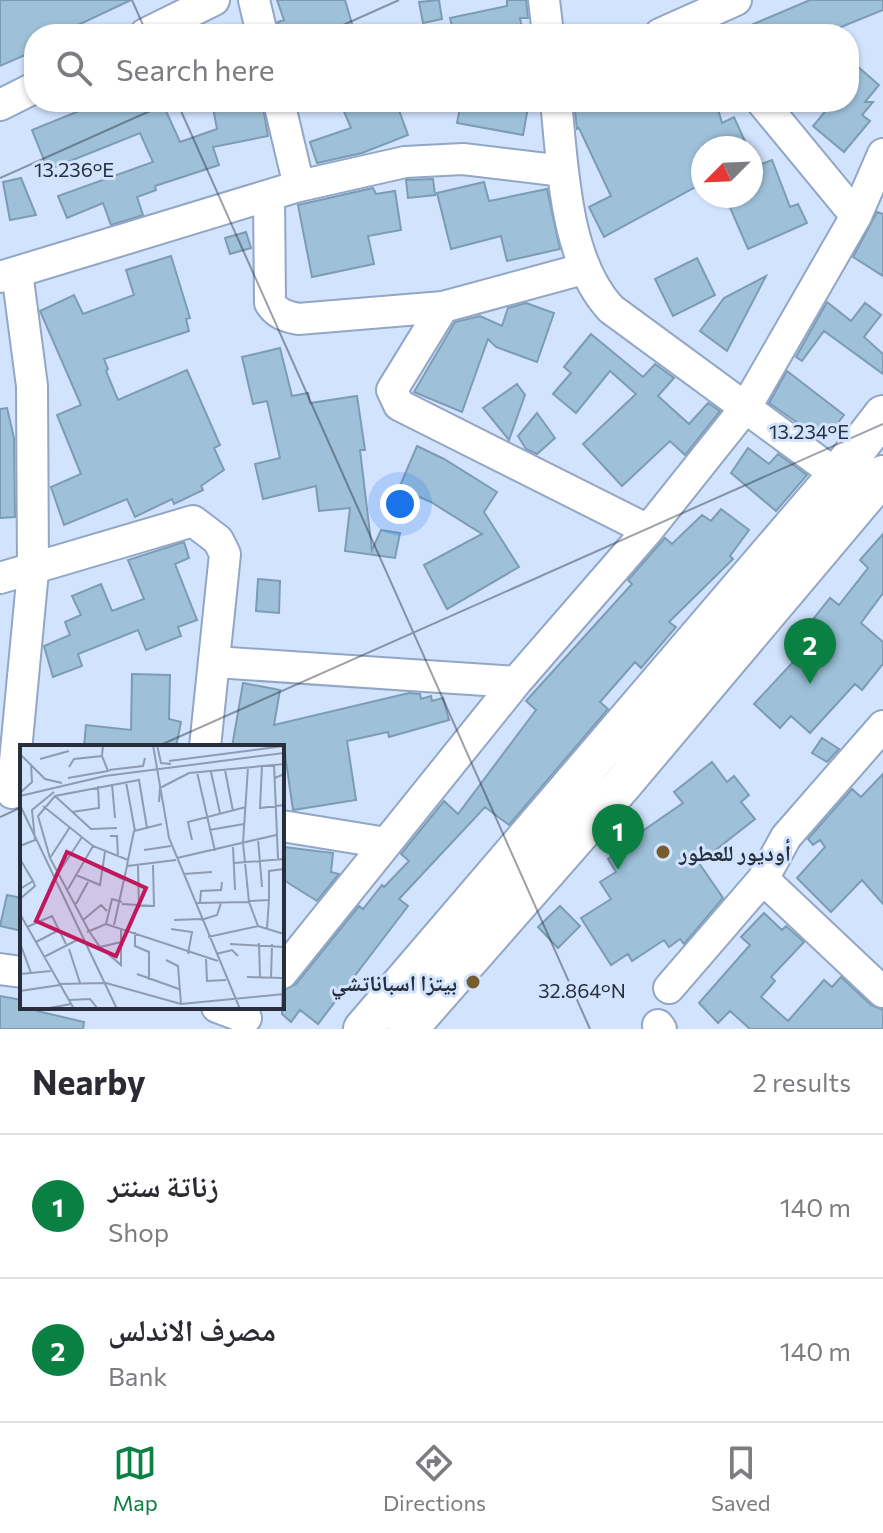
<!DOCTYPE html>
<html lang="en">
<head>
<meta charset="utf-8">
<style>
  :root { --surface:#fff; --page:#f2f2f3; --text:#2b2b33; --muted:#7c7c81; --line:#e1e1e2; --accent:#0b8043 }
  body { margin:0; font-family:Commissioner,"Noto Naskh Arabic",sans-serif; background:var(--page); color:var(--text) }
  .compass { position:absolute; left:691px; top:136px; width:72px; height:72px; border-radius:50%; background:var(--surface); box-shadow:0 2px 6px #0004; rotate:246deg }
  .you { position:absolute; left:400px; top:504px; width:28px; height:28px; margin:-20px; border:6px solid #fff; border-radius:50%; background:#1a73e8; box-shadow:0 0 0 12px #1a73e833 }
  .badge { display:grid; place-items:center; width:52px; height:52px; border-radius:50%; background:var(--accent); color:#fff; font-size:26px; font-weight:700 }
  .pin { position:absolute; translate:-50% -66px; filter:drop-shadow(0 2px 4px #0008) }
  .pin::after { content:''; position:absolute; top:42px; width:28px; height:24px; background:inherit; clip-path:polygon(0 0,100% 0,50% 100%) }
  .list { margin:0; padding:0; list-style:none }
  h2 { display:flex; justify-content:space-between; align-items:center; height:104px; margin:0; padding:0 32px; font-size:34px }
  h2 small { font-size:26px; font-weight:400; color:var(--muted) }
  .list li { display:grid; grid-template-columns:52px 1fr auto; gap:24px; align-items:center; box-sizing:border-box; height:144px; padding:0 32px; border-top:2px solid var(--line) }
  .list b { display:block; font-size:30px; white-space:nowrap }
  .list p { margin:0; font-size:26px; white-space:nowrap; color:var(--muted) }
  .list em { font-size:26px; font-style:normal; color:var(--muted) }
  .icon { flex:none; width:44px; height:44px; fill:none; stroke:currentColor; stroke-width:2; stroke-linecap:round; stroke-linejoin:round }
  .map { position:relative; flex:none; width:883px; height:1029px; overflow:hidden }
  .search { position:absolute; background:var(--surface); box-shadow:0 2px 6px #0004; left:24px; right:24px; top:24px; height:88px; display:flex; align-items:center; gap:20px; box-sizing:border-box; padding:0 28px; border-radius:32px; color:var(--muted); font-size:30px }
  .sheet { height:392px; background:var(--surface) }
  nav { display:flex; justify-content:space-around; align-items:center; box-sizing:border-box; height:112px; border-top:2px solid var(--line); background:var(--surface); font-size:22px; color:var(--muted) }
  nav a { display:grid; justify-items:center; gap:4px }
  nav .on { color:var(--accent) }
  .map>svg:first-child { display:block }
  .building { fill:#9ec1d9; stroke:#7b9cb4; stroke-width:2 }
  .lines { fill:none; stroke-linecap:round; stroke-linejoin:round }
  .minor-casing { stroke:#92a6c5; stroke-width:34 }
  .major-casing { stroke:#92a6c5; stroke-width:42 }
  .minor { stroke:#fff; stroke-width:30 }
  .major { stroke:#fff; stroke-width:38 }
  .ticks { fill:none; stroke:#272f3c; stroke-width:2; stroke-opacity:0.45 }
  .poi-dot { fill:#775c2e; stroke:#d2e3fe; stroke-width:3 }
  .labels { text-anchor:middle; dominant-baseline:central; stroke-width:6; stroke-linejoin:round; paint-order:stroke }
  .poi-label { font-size:22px; font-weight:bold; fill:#272f3c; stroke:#d2e3fe; text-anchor:start }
  .inset-road { fill:none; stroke:#8e9bb0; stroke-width:2 }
  .view { fill:#c2185b; fill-opacity:0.15; stroke:#c2185b; stroke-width:4 }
  .inset-edge { fill:none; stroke:#272f3c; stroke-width:4 }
  .ticks-label { font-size:20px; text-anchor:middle; fill:#272f3c; stroke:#d2e3fe; stroke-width:6; stroke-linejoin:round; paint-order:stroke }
</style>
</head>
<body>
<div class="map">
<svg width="883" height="1029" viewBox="0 0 883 1029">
  <rect width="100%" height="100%" fill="#d2e3fe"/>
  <!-- building -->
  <path class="building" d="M0 0H131L59 34H34V51L0 66Z
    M277 0H345L355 34H280L278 22 284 20Z
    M439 0 442 19 423 23 419 2Z
    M507 0H526L528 18H520L523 34H454L450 18 507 6Z
    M810 0H883V10L824 34H730Z
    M849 59 879 85 865 102H873L862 115 870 121 844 152 813 126 833 102H849Z
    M101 102H162L180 142 217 129 212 102H262L268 136 213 147 219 165 155 186 156 190 137 197 143 215 111 225 103 203 67 218 58 196 153 162 140 133 48 170 32 130Z
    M340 102H396L408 135 362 153 317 163 310 142 351 128Z
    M461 102H529L523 135 457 123Z
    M574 102H716L722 123 734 117 748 148H703V183L604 237 589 207 611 196 579 128 577 129Z
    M772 160 790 207 798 204 807 223 748 249 725 196H751V168Z
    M21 178 36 215 10 220 3 182Z
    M433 179 435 195 408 198 406 180Z
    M484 182 489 201 547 189 560 249 507 261 501 236 451 249 437 193Z
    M373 188 376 194 395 191 401 230 368 236 374 264 312 277 298 205Z
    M877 212 883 214V276L853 257Z
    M246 232 251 248 230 254 225 238Z
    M171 256 190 318 186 319 189 331 104 359 108 369 106 371 118 400 187 370 220 445 214 448 224 470 201 486 203 490 174 504 172 499 135 517 127 499 64 525 51 487 81 474 57 415 81 405 40 311 74 295 83 314 134 295 126 270Z
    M697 258 715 295 673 316 655 279Z
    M766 276 727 351 700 331 724 298Z
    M827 302 851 321 865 303 881 315 864 337 883 354V374L824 331 802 361 796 357Z
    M526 303 554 313 537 362 496 347 488 339 462 412 414 392 455 322 480 316 502 326 508 308Z
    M591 334 643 377 655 364 674 378 658 396 689 424 708 403 720 411 685 455 670 441 622 486 583 444 636 394 610 371 576 413 553 394 571 373 564 367Z
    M280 348 292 396 308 393 310 403 357 396 365 450H360L372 550 381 530 400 533 395 558 345 551 350 508 319 511 316 486 263 499 255 464 280 458 267 401 253 404 242 357Z
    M787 371 844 415 824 441 769 403Z
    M517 384 525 395 509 440 483 408Z
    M7 408 14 438 15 517 0 518V409Z
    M537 413 555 438 537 454 526 449 518 436Z
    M417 446 444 459 497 492 484 512 519 567 447 609 424 565 482 534 431 502 399 488Z
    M748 448 769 464 778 454 807 475 776 511 731 473Z
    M721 509 749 530 730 556 733 559 669 622 676 627 641 668 635 662 600 702 608 709 509 825 485 807 399 899 408 906 318 1024 300 1010 291 1022 282 1014V991L296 984 359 906 363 909 382 885 384 887 409 861 401 854 444 801 458 814 536 710 526 701 632 584 628 580 665 538 672 544 702 515 711 521Z
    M883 534V593L861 623 883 642V664L862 690 855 684 810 733 791 716 780 728 754 704 808 646 798 638 830 598 839 605 868 568 860 560Z
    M184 542 189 558 175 564 197 620 178 627 181 636 146 650 138 630 78 654 82 666 53 677 44 646 70 635 65 622 81 615 72 596 101 584 112 611 144 599 128 560Z
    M258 579 280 581 279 613 256 611Z
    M132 674 170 675 169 719 181 722 176 747H84L86 725 131 730Z
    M243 683 280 690 274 725 409 693 420 694 421 699 431 696 432 701 443 698 449 720 389 737 388 732 347 741 356 800 293 810 284 747H232Z
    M822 738 839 749 827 762 812 753Z
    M712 762 727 782 734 776 749 795 741 802 755 819 699 863 723 898 684 944 680 939 669 947 664 940 632 961 628 954 611 965 581 918 611 899 600 882 616 872 608 859 617 853 615 850 683 803 674 792Z
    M883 774V904L862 880 831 912 797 878 825 847 820 840 813 845 808 839 852 789 861 797Z
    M284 847 333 853 331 872 339 874 317 901 282 879Z
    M7 895 22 898V931L0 926Z
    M560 906 580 926 558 948 538 927Z
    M764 913 782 930 786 926 804 942 771 977 775 981 761 997 788 1021 824 980 832 987 841 977 871 1005 883 1010V1029H750L730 1011 718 1023 699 1003 750 945 741 937Z
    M0 996 22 1000V1007H38L37 1011 84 1022 83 1029H0Z"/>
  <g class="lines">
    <!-- minor casing -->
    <g class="minor-casing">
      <path id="minor" d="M254 0 262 34
        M544 0 548 34
        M145 34 214 0
        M660 34 736 0
        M279 102 299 186
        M556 102C563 167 565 260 611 309L837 475
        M0 105 34 88
        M269 196 270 303C277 314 285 316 298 319L443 307 583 269
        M856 216 883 154
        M0 277 299 186 405 162 463 159 563 171
        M443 307 392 390 399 405 648 530
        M0 578 193 521 218 540 225 554 205 747
        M215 662 516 682
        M883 726 786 837 763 879 883 992
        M12 793 33 571 32 386 17 272
        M282 826 386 843
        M0 969 22 972
        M282 973 516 682 648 530 746 407 856 216 762 102
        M669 988 763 879
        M217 1007 246 1018
        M658 1025 661 1029"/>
    </g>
    <!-- major casing -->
    <g class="major-casing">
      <path id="major" d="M363 1029 837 475 883 415
        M408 1029 622 785 883 475"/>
    </g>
    <!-- minor -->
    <use href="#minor" class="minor"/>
    <!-- major -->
    <use href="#major" class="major"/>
  </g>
  <!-- ticks -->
  <path class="ticks" d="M132 0 147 34M323 34 399 0M177 102 590 1029M0 178 170 102M156 747 883 424M0 817 22 807"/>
  <!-- markers -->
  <g class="poi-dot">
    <circle cx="663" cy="852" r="8"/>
    <circle cx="473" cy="982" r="8"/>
  </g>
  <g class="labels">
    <!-- poi labels -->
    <g class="poi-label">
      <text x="679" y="852">أوديور للعطور</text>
      <text x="457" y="982" text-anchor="end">بيتزا اسباناتشي</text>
    </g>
  </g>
  <!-- overview -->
  <g transform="translate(20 745)">
    <rect width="264" height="264" fill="#d2e3fe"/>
    <path class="inset-road" d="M133 0 149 93 220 264M137 0 141 18 151 19M0 9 25 34 42 38M20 14 49 6M149 16 264 1M254 19 258 114M242 20 240 63 264 60M49 22 54 14 82 11 83 0M228 22 223 98 229 157M89 25 123 21 125 13M205 25 213 66M177 27 195 106M191 27 200 68M48 33 88 26 82 11M106 37 115 86M92 39 95 73M0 48 12 37 11 19M0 51 85 31 264 8M35 51 71 84 97 83M139 57 140 43 169 28 264 19V29L255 33M0 60 97 264M23 61 73 101 108 115 107 121 156 115M52 67 79 63 78 41M189 85 224 79M90 91H97L98 111M238 94 242 142M172 95 168 77 226 62M0 101 15 95 12 65 34 47M213 102 215 145M124 105 151 101M30 113 50 82M157 113 256 90M0 114 13 136 0 144M108 115 114 86 142 79M65 116 105 135M214 118 264 114M118 121 119 163M39 127 62 92M163 129 192 127M56 130 80 140 85 107M48 144 73 101M0 154 15 141 13 136M229 156 249 155V126L264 124M176 158 229 157 238 181M180 158 181 146 201 145 202 137M56 159 68 137M102 159 134 161 133 120M0 169 54 264M63 175 81 160 87 166M154 175 181 174M181 175 197 170 201 158M86 179 92 154 102 157M94 180 107 121M7 182 32 171 46 199M247 183 249 155M151 184 172 187 168 209M67 187 86 179 198 216M115 187V201L129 207V235M188 192 238 181 264 189M16 197 39 185M101 197 80 202 69 186 30 113 18 71 35 51 119 35 127 83M0 198 11 228M239 198 240 233M210 199 264 202M80 202 101 220V183M49 204 60 238M196 209 212 205 218 211M24 212 59 194M186 214 187 236 206 235M146 215 158 221 161 259M0 229 31 226M117 229 159 244M227 232 263 233 264 227M251 234 252 199M39 239 86 238 161 259 264 249M0 246 40 240M49 255 70 254 78 264M24 264 51 259M262 264 263 233"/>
    <path class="view" d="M47 107 126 143 96 211 16 176Z"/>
    <rect width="264" height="264" class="inset-edge"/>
  </g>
  <g class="ticks-label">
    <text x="74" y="177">13.236°E</text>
    <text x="809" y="439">13.234°E</text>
    <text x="582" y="998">32.864°N</text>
  </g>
</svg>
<svg class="compass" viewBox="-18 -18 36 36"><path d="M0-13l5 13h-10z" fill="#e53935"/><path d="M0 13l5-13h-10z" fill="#7c7c81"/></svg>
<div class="you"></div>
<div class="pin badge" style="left:618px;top:870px">1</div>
<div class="pin badge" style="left:810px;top:684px">2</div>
<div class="search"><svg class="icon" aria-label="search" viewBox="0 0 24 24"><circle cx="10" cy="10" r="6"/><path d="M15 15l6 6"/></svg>Search here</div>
</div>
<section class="sheet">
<h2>Nearby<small>2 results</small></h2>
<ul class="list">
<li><span class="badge">1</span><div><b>زناتة سنتر</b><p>Shop</p></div><em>140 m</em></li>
<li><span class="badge">2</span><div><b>مصرف الاندلس</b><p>Bank</p></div><em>140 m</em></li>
</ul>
</section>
<nav>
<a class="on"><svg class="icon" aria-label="map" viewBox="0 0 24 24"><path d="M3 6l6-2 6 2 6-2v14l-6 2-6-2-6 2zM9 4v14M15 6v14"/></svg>Map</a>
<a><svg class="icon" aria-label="directions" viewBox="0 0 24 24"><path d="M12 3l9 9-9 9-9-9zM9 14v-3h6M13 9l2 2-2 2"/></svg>Directions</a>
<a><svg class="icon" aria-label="saved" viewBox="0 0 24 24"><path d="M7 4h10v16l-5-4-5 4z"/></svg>Saved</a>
</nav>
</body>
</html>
